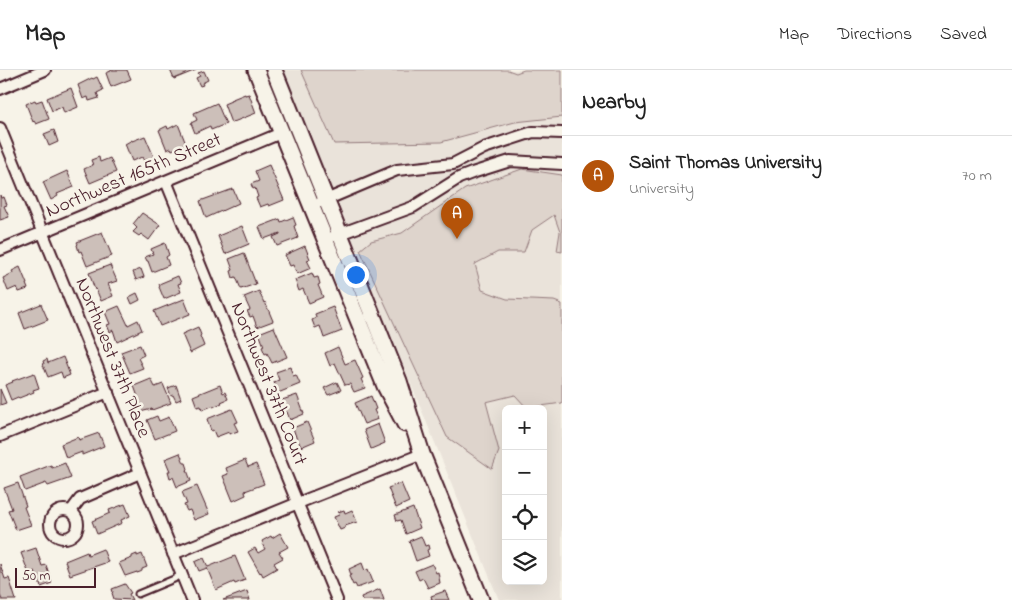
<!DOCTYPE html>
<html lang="en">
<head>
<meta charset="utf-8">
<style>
  :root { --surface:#fff; --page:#f6f6f6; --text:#222; --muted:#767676; --line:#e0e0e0; --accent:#b45309 }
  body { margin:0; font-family:"Indie Flower",sans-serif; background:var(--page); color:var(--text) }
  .controls { position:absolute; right:15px; bottom:15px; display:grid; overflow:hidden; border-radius:8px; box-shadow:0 5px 20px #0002 }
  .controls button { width:45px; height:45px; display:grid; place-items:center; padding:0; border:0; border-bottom:1px solid var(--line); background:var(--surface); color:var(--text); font:25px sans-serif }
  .scale { position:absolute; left:15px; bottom:12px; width:81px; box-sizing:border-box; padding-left:5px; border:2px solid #4a1f2b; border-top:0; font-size:14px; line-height:18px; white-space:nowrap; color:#4a1f2b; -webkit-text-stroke:4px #f7f3e8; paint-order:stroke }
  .you { position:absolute; left:355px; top:204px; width:18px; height:18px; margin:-12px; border:4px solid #fff; border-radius:50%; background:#1a73e8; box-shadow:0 0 0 8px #1a73e833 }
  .badge { display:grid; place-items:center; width:32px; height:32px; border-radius:50%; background:var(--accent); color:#fff; font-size:16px; font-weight:700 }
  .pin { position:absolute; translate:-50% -41px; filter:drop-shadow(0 1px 2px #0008) }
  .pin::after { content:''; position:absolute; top:26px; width:18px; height:15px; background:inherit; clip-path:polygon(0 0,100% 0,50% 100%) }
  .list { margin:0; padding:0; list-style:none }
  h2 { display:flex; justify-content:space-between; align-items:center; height:65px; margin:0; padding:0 20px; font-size:21px }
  h2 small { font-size:16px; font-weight:400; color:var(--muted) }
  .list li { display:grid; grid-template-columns:32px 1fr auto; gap:15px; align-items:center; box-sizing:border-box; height:80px; padding:0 20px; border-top:1px solid var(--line) }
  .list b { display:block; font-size:19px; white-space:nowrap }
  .list p { margin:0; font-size:16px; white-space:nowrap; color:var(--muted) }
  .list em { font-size:16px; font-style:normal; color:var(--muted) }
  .icon { flex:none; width:28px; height:28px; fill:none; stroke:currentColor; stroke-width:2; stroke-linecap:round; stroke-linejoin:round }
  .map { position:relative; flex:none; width:562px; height:530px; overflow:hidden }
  header { display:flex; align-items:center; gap:30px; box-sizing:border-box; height:70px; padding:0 25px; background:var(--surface); border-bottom:1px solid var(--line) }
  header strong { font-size:24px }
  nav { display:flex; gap:28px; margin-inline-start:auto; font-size:18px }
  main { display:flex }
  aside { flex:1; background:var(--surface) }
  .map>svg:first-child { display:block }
  .built { fill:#eae3da; fill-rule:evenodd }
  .green { fill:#ded4cc; stroke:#947a7c }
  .building { fill:#ccbfb9; stroke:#4a1f2b }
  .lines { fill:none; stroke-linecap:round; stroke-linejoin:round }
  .service-casing { stroke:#4a1f2b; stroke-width:9 }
  .minor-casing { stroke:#4a1f2b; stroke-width:14 }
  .primary-casing { stroke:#4a1f2b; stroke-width:19 }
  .service { stroke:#f7f3e8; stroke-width:5 }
  .minor { stroke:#f7f3e8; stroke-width:10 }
  .primary { stroke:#f7f3e8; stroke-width:15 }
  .labels { text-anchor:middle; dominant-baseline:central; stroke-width:5; stroke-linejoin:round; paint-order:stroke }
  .street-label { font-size:20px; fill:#4a1f2b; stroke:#f7f3e8 }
</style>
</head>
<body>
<header>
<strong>Map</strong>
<nav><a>Map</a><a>Directions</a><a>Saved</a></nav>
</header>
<main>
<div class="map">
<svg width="562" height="530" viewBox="0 0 562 530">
  <rect width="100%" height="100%" fill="#f7f3e8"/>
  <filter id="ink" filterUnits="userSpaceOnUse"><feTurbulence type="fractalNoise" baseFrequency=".02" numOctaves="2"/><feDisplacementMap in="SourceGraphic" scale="10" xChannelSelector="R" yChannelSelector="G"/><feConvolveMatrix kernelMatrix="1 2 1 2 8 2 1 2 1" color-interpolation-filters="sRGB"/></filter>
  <g filter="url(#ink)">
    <!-- built -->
    <path class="built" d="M283 0H562V530H499ZM506 339H543V511H506Z"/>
    <!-- green -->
    <path class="green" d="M301 0H508L516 3 524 0H562V47L515 52 441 72 334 74Z
      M522 99 562 105V182L557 181 560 162 554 145 532 160 524 182H498L475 194 482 220 507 229 554 231 562 234V333L527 338 515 325 486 332 499 381 492 399 447 367 360 180 371 171 402 163 465 119Z"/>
    <!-- building -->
    <path class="building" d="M111 0H127L131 9 111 17 106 3 111 1Z
      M170 0H196L174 9Z
      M204 1 208 10 202 13 203 15 200 16 196 8 200 6 198 3Z
      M97 7 103 20 97 23 99 28 89 31 88 27 83 29 78 15 92 8 93 9Z
      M71 18 78 37 64 43 62 37 52 41 47 28Z
      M245 24V25L249 24 256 43 231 53 224 34 231 31 230 30Z
      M35 30 36 32 42 30 49 49 36 54 34 51 33 52 26 34Z
      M217 33 226 54 211 60 210 56 195 63 191 53 197 50 194 43Z
      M178 54 186 74 172 80 171 78 167 80 159 60 167 56 168 59Z
      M54 60 58 72 49 76 44 64Z
      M145 66 154 87 144 91 142 87 132 91 125 74 132 70V71Z
      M99 87 100 92 110 88 116 102 90 113 84 99 93 95 91 90Z
      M269 95 284 130 269 136 268 134 260 137 256 128 258 127 255 118 253 119 251 114 259 111 255 101Z
      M67 101 74 117 57 124 58 126 51 130 43 112Z
      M233 119 239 133 206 148 200 131Z
      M0 125 1 128 4 127 7 135 4 136 9 147 0 150Z
      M142 143 160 155 149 170 141 164 139 166 133 162 137 158 133 154Z
      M293 147 296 155 294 156 298 168 277 176 273 167 280 164V163L264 169 259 157 280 149 281 152Z
      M242 156 249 174 225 184 218 166Z
      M102 162 112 186 87 196 81 181 79 182 77 175 78 174 77 172Z
      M165 173 169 185 166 187 169 195 152 202 148 191H147L145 187 153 184 151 179Z
      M305 176 310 189 307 190 311 198 297 204 293 195 290 196 285 185Z
      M244 183 256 214 241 219 236 207 233 208 231 201 233 200 229 189Z
      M110 195 117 211 108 214 113 226 101 231 96 219 95 220 89 203Z
      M20 197 27 214H26L28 219 19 222 17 217 8 221 3 208 13 203 12 201Z
      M141 199 144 207 136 210 133 202Z
      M312 203 314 208 318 207 320 214 318 215 323 227 309 233 303 219 299 221 295 210Z
      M178 206 181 213 178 214 181 222 164 229 159 217 160 216 159 214Z
      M259 221 264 233 265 232 273 251 257 257 253 246 250 247 247 241 250 240 244 227Z
      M137 223 140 230 132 234 129 227Z
      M184 229 190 244 160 256 154 241Z
      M41 234 48 250 25 259 19 243Z
      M119 236 128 255 138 250 142 260 117 272 113 260 110 262 107 255 110 254 105 242Z
      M333 237 342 261 324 268 320 256 315 258 312 250 316 248 315 244Z
      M198 257 201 265 200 266 204 276 190 283 182 264Z
      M274 257 287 287 272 293 267 283 265 284 262 277 264 276 259 263Z
      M140 275 144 285 138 288 143 298 130 303 121 282Z
      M338 277 345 294 355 290 363 308 361 309 365 318 354 322 350 314 345 315 335 293 330 296 325 283Z
      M63 287 70 305 63 308 61 302 48 307 43 295 44 294 43 291 47 289 48 293Z
      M290 297 293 306 296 305 300 314 278 323 274 312 279 310 276 302Z
      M34 303 39 318 33 320 34 322 19 328 18 327 11 330 5 315 13 312 12 311Z
      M151 309 155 317 163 314 171 333 152 340V339L140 342 137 337 141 335 134 316Z
      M337 312 341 320 328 325 324 318Z
      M176 315 181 329 176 331 173 325 171 326 168 318Z
      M220 315 223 323 225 322 228 329 221 332 222 333 213 337 212 336 202 340 201 336 197 337 193 326Z
      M0 319 6 333 0 335Z
      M297 325 304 344 290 350 287 342H286L282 330Z
      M371 326 376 339 374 340 378 349 364 354 355 333Z
      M232 339 238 352 234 353 238 361 229 364V362L216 367 213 360 211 361 207 349Z
      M157 346 159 351 169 347 175 361 155 369 147 350Z
      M307 352 315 371 301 377 298 370H297L293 358Z
      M378 354 385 373 371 379 364 360Z
      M99 363 104 376 82 385V382L66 388 61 374 78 367 79 370Z
      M180 383 184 393H186L188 399 187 400 191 411 177 417 173 407 170 408 168 401H170L165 389Z
      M245 390 248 397 256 394 264 414 245 421 246 425 233 431 223 406 228 404 226 398Z
      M65 393 71 408 48 416 46 413 25 421 20 407 51 395 52 398Z
      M18 413 26 436 24 437 31 455 16 460 8 440 12 439 4 418Z
      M401 413 409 432 396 438 388 418Z
      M197 416 209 444 194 450 190 440 187 441 184 435 187 434 182 422Z
      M125 434 130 446 121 450 122 453 97 464 92 451 110 443 109 440Z
      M413 438 420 458 406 464 401 450 397 451 395 445Z
      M344 440 345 443 352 440 357 452 345 456V458L340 460 334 447 339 445 338 442Z
      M280 463 288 477 279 482 283 488 274 493 277 498 263 506 261 502 260 503 248 482 255 478 258 483 265 479 262 474 263 473 262 471 271 466 272 468Z
      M421 466 425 476 428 475 429 479 427 480 429 486 416 491 409 471Z
      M36 478 42 496 46 495 52 513 41 517 35 501 29 504 21 483Z
      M103 479 108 492 70 505 65 491 87 482 88 485Z
      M137 484V486L142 484 147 497 142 499V501L140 502 137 503V502L125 506 119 493 132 488V486Z
      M235 486 245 510 235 514 234 512 216 520 207 498 199 501 195 492 204 488 208 497Z
      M362 493 365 501 368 499 373 512 357 518 355 514 353 515 349 506 351 505 349 499Z
      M0 494 5 509 9 508 16 530H2L0 525Z
      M432 494 436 503 438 502 440 513 428 518 423 508 419 510 415 501Z
      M125 514 131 523 129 524 132 530 114 529 112 523 113 522 112 519Z
      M380 519 384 530H362L361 527Z
      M247 521 250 530H223Z
      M445 521 449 530H430L432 529 431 526Z"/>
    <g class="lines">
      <!-- service casing -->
      <g class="service-casing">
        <path id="service" d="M138 524 174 509 181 504"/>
      </g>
      <!-- minor casing -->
      <g class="minor-casing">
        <path id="minor" d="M0 19 45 0
          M0 58 192 530
          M166 111 337 530
          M321 132 397 100 453 94 484 78 533 62 562 63
          M334 166 413 137 459 108 472 103 510 91 562 94
          M0 180 281 63
          M0 366 108 322
          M50 454a14 14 0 1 1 28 0a14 14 0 1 1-28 0Z
          M71 441 80 429 140 403
          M173 484 298 433 422 384"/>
      </g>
      <!-- primary casing -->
      <g class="primary-casing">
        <path id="primary" d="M256 0 385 316 405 354
          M274 0 399 311 422 384 481 530"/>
      </g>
      <!-- service -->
      <use href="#service" class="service"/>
      <!-- minor -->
      <use href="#minor" class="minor"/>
      <!-- primary -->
      <use href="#primary" class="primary"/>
    </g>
  </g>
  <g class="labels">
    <!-- street labels -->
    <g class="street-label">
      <text transform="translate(134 106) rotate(-23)">Northwest 165th Street</text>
      <text transform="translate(112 288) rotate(68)">Northwest 37th Place</text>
      <text transform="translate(268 314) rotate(68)">Northwest 37th Court</text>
    </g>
  </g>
</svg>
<div class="controls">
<button>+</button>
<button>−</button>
<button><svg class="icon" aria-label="locate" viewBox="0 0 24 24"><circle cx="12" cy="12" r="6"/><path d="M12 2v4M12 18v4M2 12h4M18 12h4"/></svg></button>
<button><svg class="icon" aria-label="layers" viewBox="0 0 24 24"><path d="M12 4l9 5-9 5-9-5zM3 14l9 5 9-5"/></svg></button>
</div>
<div class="scale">50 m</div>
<div class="you"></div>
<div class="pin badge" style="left:457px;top:169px">A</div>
</div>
<aside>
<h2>Nearby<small></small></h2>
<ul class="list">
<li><span class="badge">A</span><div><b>Saint Thomas University</b><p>University</p></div><em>70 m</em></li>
</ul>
</aside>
</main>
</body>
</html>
